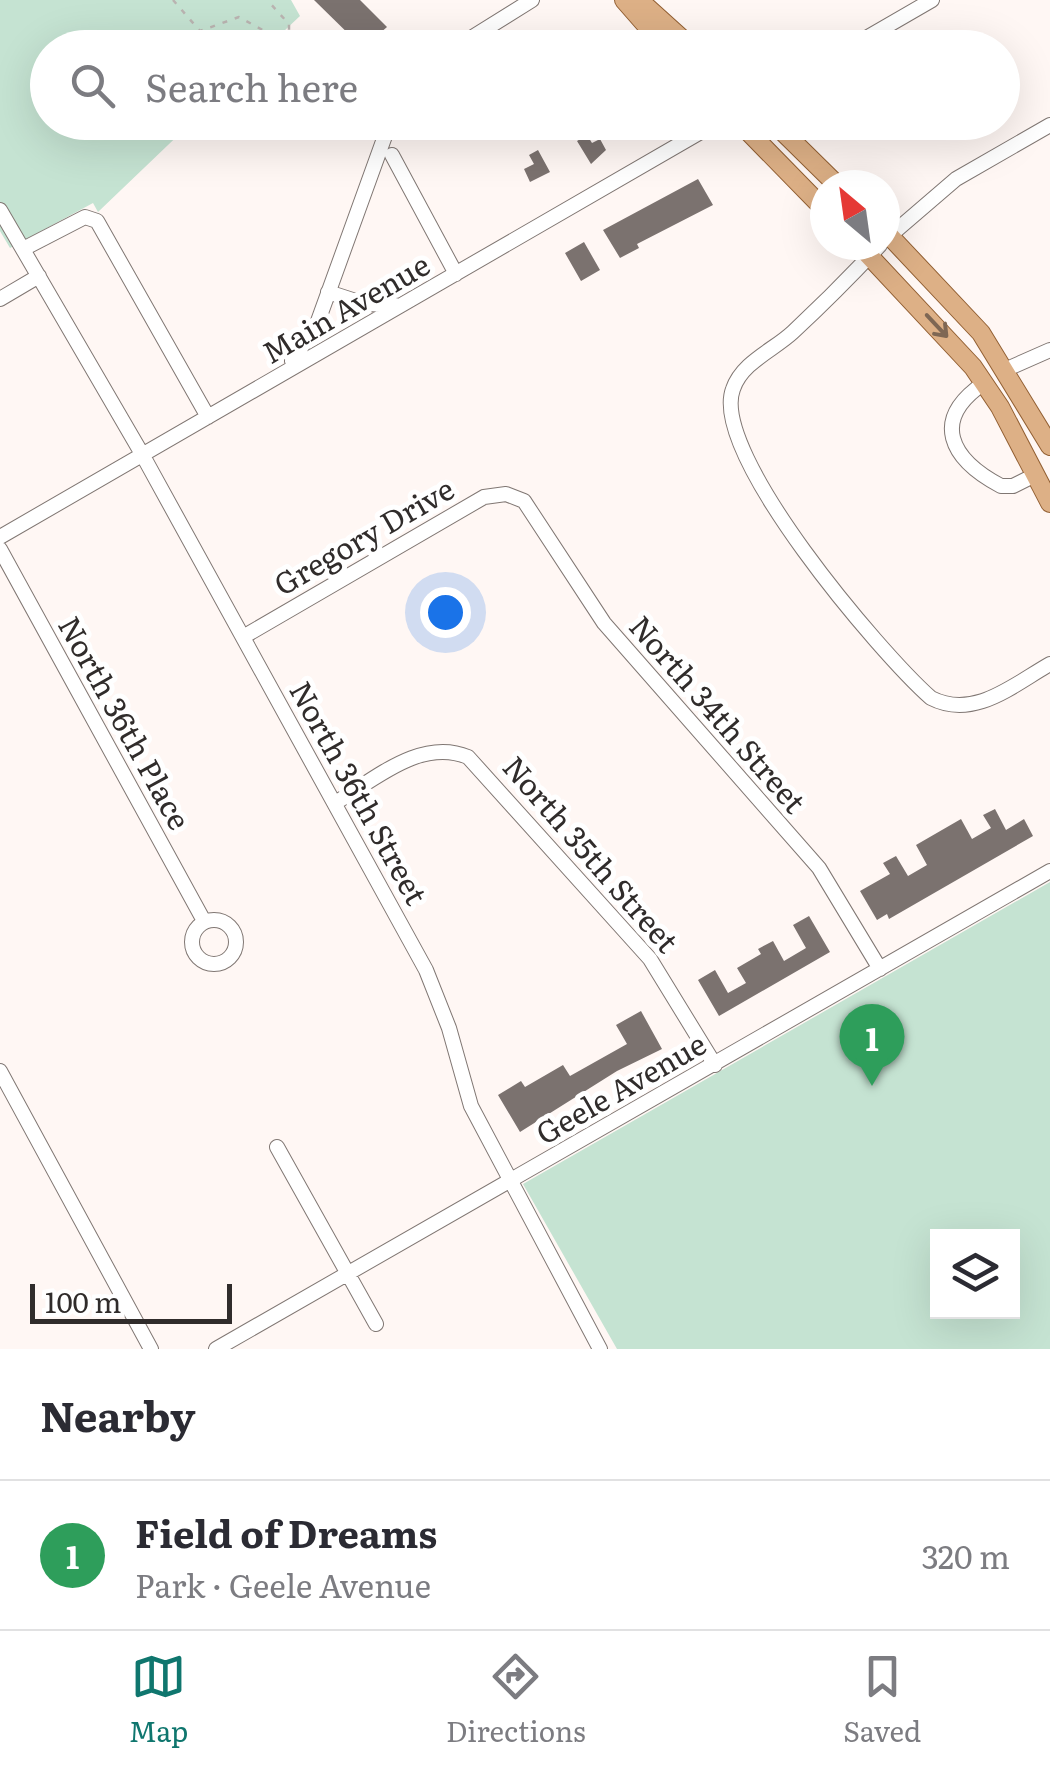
<!DOCTYPE html>
<html lang="en">
<head>
<meta charset="utf-8">
<style>
  :root { --surface:#fff; --page:#f7f7f7; --text:#2b2b33; --muted:#7c7c81; --line:#e1e1e2; --accent:#0f766e }
  body { margin:0; font-family:Literata,serif; background:var(--page); color:var(--text) }
  .controls { position:absolute; right:30px; bottom:30px; display:grid; overflow:hidden; border-radius:0px; box-shadow:0 10px 40px #0002 }
  .controls button { width:90px; height:90px; display:grid; place-items:center; padding:0; border:0; border-bottom:2px solid var(--line); background:var(--surface); color:var(--text); font:50px sans-serif }
  .compass { position:absolute; left:810px; top:170px; width:90px; height:90px; border-radius:50%; background:var(--surface); box-shadow:0 10px 40px #0002; rotate:331deg }
  .scale { position:absolute; left:30px; bottom:25px; width:202px; box-sizing:border-box; padding-left:10px; border:5px solid #302c2b; border-top:0; font-size:28px; line-height:35px; white-space:nowrap; color:#302c2b; -webkit-text-stroke:8px #fff; paint-order:stroke }
  .you { position:absolute; left:445px; top:612px; width:35px; height:35px; margin:-25px; border:8px solid #fff; border-radius:50%; background:#1a73e8; box-shadow:0 0 0 15px #1a73e833 }
  .badge { display:grid; place-items:center; width:65px; height:65px; border-radius:50%; background:var(--accent); color:#fff; font-size:32px; font-weight:700 }
  .pin { position:absolute; translate:-50% -82px; filter:drop-shadow(0 2px 5px #0008) }
  .pin::after { content:''; position:absolute; top:52px; width:35px; height:30px; background:inherit; clip-path:polygon(0 0,100% 0,50% 100%) }
  .list { margin:0; padding:0; list-style:none }
  h2 { display:flex; justify-content:space-between; align-items:center; height:130px; margin:0; padding:0 40px; font-size:42px }
  h2 small { font-size:32px; font-weight:400; color:var(--muted) }
  .list li { display:grid; grid-template-columns:65px 1fr auto; gap:30px; align-items:center; box-sizing:border-box; height:150px; padding:0 40px; border-top:2px solid var(--line) }
  .list b { display:block; font-size:38px; white-space:nowrap }
  .list p { margin:0; font-size:32px; white-space:nowrap; color:var(--muted) }
  .list em { font-size:32px; font-style:normal; color:var(--muted) }
  .icon { flex:none; width:55px; height:55px; fill:none; stroke:currentColor; stroke-width:2; stroke-linecap:round; stroke-linejoin:round }
  .map { position:relative; flex:none; width:1050px; height:1349px; overflow:hidden }
  .search { position:absolute; background:var(--surface); box-shadow:0 10px 40px #0002; left:30px; right:30px; top:30px; height:110px; display:flex; align-items:center; gap:25px; box-sizing:border-box; padding:0 35px; border-radius:55px; color:var(--muted); font-size:38px }
  .sheet { height:280px; background:var(--surface) }
  nav { display:flex; justify-content:space-around; align-items:center; box-sizing:border-box; height:140px; border-top:2px solid var(--line); background:var(--surface); font-size:28px; color:var(--muted) }
  nav a { display:grid; justify-items:center; gap:5px }
  nav .on { color:var(--accent) }
  .map>svg:first-child { display:block }
  .green { fill:#c5e3d2; fill-rule:evenodd }
  .building { fill:#7b726f }
  .lines { fill:none; stroke-linecap:round; stroke-linejoin:round }
  .minor-casing { stroke:#807773; stroke-width:16 }
  .major-casing { stroke:#925f32; stroke-width:20 }
  .path { stroke:#bab4b1; stroke-width:2.5; stroke-dasharray:5 8; stroke-linecap:butt }
  .minor { stroke:#fff; stroke-width:14 }
  .major { stroke:#ddb086; stroke-width:18 }
  .oneway { stroke:#7e6754 }
  .labels { text-anchor:middle; dominant-baseline:central; stroke-width:10; stroke-linejoin:round; paint-order:stroke }
  .street-label { font-size:30px; fill:#302c2b; stroke:#fff }
</style>
</head>
<body>
<div class="map">
<svg width="1050" height="1349" viewBox="0 0 1050 1349">
  <rect width="100%" height="100%" fill="#fff7f4"/>
  <!-- green -->
  <path class="green" d="M0 0H291L300 16 267 47 48 48V122L191 123 98 212 93 203 10 248 0 231Z
    M1050 882V1349H617L523 1184ZM1012 1236V1312H938V1236Z"/>
  <!-- building -->
  <path class="building" d="M314 0H360L387 27 363 48Z
    M587 135 592 143 600 139 606 150 591 164 577 141Z
    M538 150 550 172 530 182 524 169 534 164 529 155Z
    M698 179 713 205 637 244 639 248 620 258 603 230Z
    M584 242 600 270 581 281 565 253Z
    M995 809 1006 830 1024 819 1033 836 889 919 887 914 877 920 860 891 890 874 883 863 896 856 908 876 927 865 916 845 961 819 972 839 991 828 983 815Z
    M809 916 830 952 719 1016 698 980 715 970 728 993 746 983 737 968 761 954 758 949 773 941 784 961 806 948 793 925Z
    M641 1011 662 1049 617 1071 520 1132 498 1095 521 1081 525 1087 563 1065 570 1076 627 1044 616 1025Z"/>
  <g class="lines">
    <!-- minor casing -->
    <g class="minor-casing">
      <path id="minor" d="M455 48 532 0
        M849 48 932 0
        M392 155 456 274
        M0 210 142 454 426 970 449 1028 471 1106 600 1349
        M885 240 956 179 1050 125
        M880 245C852 275 823 304 793 332 774 350 742 362 733 389 709 453 881 654 931 698 974 720 1013 685 1050 664
        M23 249 85 217 97 221 208 417
        M328 292 365 304 395 305
        M0 299 39 276
        M292 361 317 324 390 122
        M1007 369 1050 350
        M984 383C930 420 950 459 1001 486H1013L1035 475
        M0 537 718 122
        M0 549 204 921
        M243 637 484 497 506 494 524 501 604 623 819 868 880 969
        M335 803C374 780 421 737 468 757L650 959 715 1065
        M192 942a22 22 0 1 1 44 0a22 22 0 1 1-44 0Z
        M0 1071 151 1349
        M277 1147 376 1324
        M216 1349 1050 871"/>
    </g>
    <!-- major casing -->
    <g class="major-casing">
      <path id="major" d="M624 0 666 48
        M639 0 692 48
        M739 122 825 210
        M773 122 837 185
        M885 231 981 333 1050 446
        M859 245 973 367 1000 407 1050 503"/>
    </g>
    <!-- path -->
    <path class="path" d="M173 0 200 31 239 17 279 39 289 33V24L267 0
      M201 32 217 48"/>
    <!-- minor -->
    <use href="#minor" class="minor"/>
    <!-- major -->
    <use href="#major" class="major"/>
  </g>
  <!-- one-way arrows -->
  <defs><path id="oneway-shaft" d="M-6 0H5M1.5-3L5.5 0L1.5 3" fill="none" stroke-width="1.6" stroke-linecap="round" stroke-linejoin="round" transform="scale(2.5)"/></defs>
  <use class="oneway" href="#oneway-shaft" transform="translate(937 326) rotate(47)"/>
  <g class="labels">
    <!-- street labels -->
    <g class="street-label">
      <text transform="translate(345 307) rotate(-30)">Main Avenue</text>
      <text transform="translate(363 535) rotate(-30)">Gregory Drive</text>
      <text transform="translate(719 713) rotate(49)">North 34th Street</text>
      <text transform="translate(126 722) rotate(61)">North 36th Place</text>
      <text transform="translate(360 792) rotate(61)">North 36th Street</text>
      <text transform="translate(592 853) rotate(49)">North 35th Street</text>
      <text transform="translate(620 1087) rotate(-30)">Geele Avenue</text>
    </g>
  </g>
</svg>
<div class="controls">
<button><svg class="icon" aria-label="layers" viewBox="0 0 24 24"><path d="M12 4l9 5-9 5-9-5zM3 14l9 5 9-5"/></svg></button>
</div>
<svg class="compass" viewBox="-18 -18 36 36"><path d="M0-13l5 13h-10z" fill="#e53935"/><path d="M0 13l5-13h-10z" fill="#7c7c81"/></svg>
<div class="scale">100 m</div>
<div class="you"></div>
<div class="pin badge" style="left:872px;top:1086px;background:#2e9e5b">1</div>
<div class="search"><svg class="icon" aria-label="search" viewBox="0 0 24 24"><circle cx="10" cy="10" r="6"/><path d="M15 15l6 6"/></svg>Search here</div>
</div>
<section class="sheet">
<h2>Nearby<small></small></h2>
<ul class="list">
<li><span class="badge" style="background:#2e9e5b">1</span><div><b>Field of Dreams</b><p>Park · Geele Avenue</p></div><em>320 m</em></li>
</ul>
</section>
<nav>
<a class="on"><svg class="icon" aria-label="map" viewBox="0 0 24 24"><path d="M3 6l6-2 6 2 6-2v14l-6 2-6-2-6 2zM9 4v14M15 6v14"/></svg>Map</a>
<a><svg class="icon" aria-label="directions" viewBox="0 0 24 24"><path d="M12 3l9 9-9 9-9-9zM9 14v-3h6M13 9l2 2-2 2"/></svg>Directions</a>
<a><svg class="icon" aria-label="saved" viewBox="0 0 24 24"><path d="M7 4h10v16l-5-4-5 4z"/></svg>Saved</a>
</nav>
</body>
</html>
